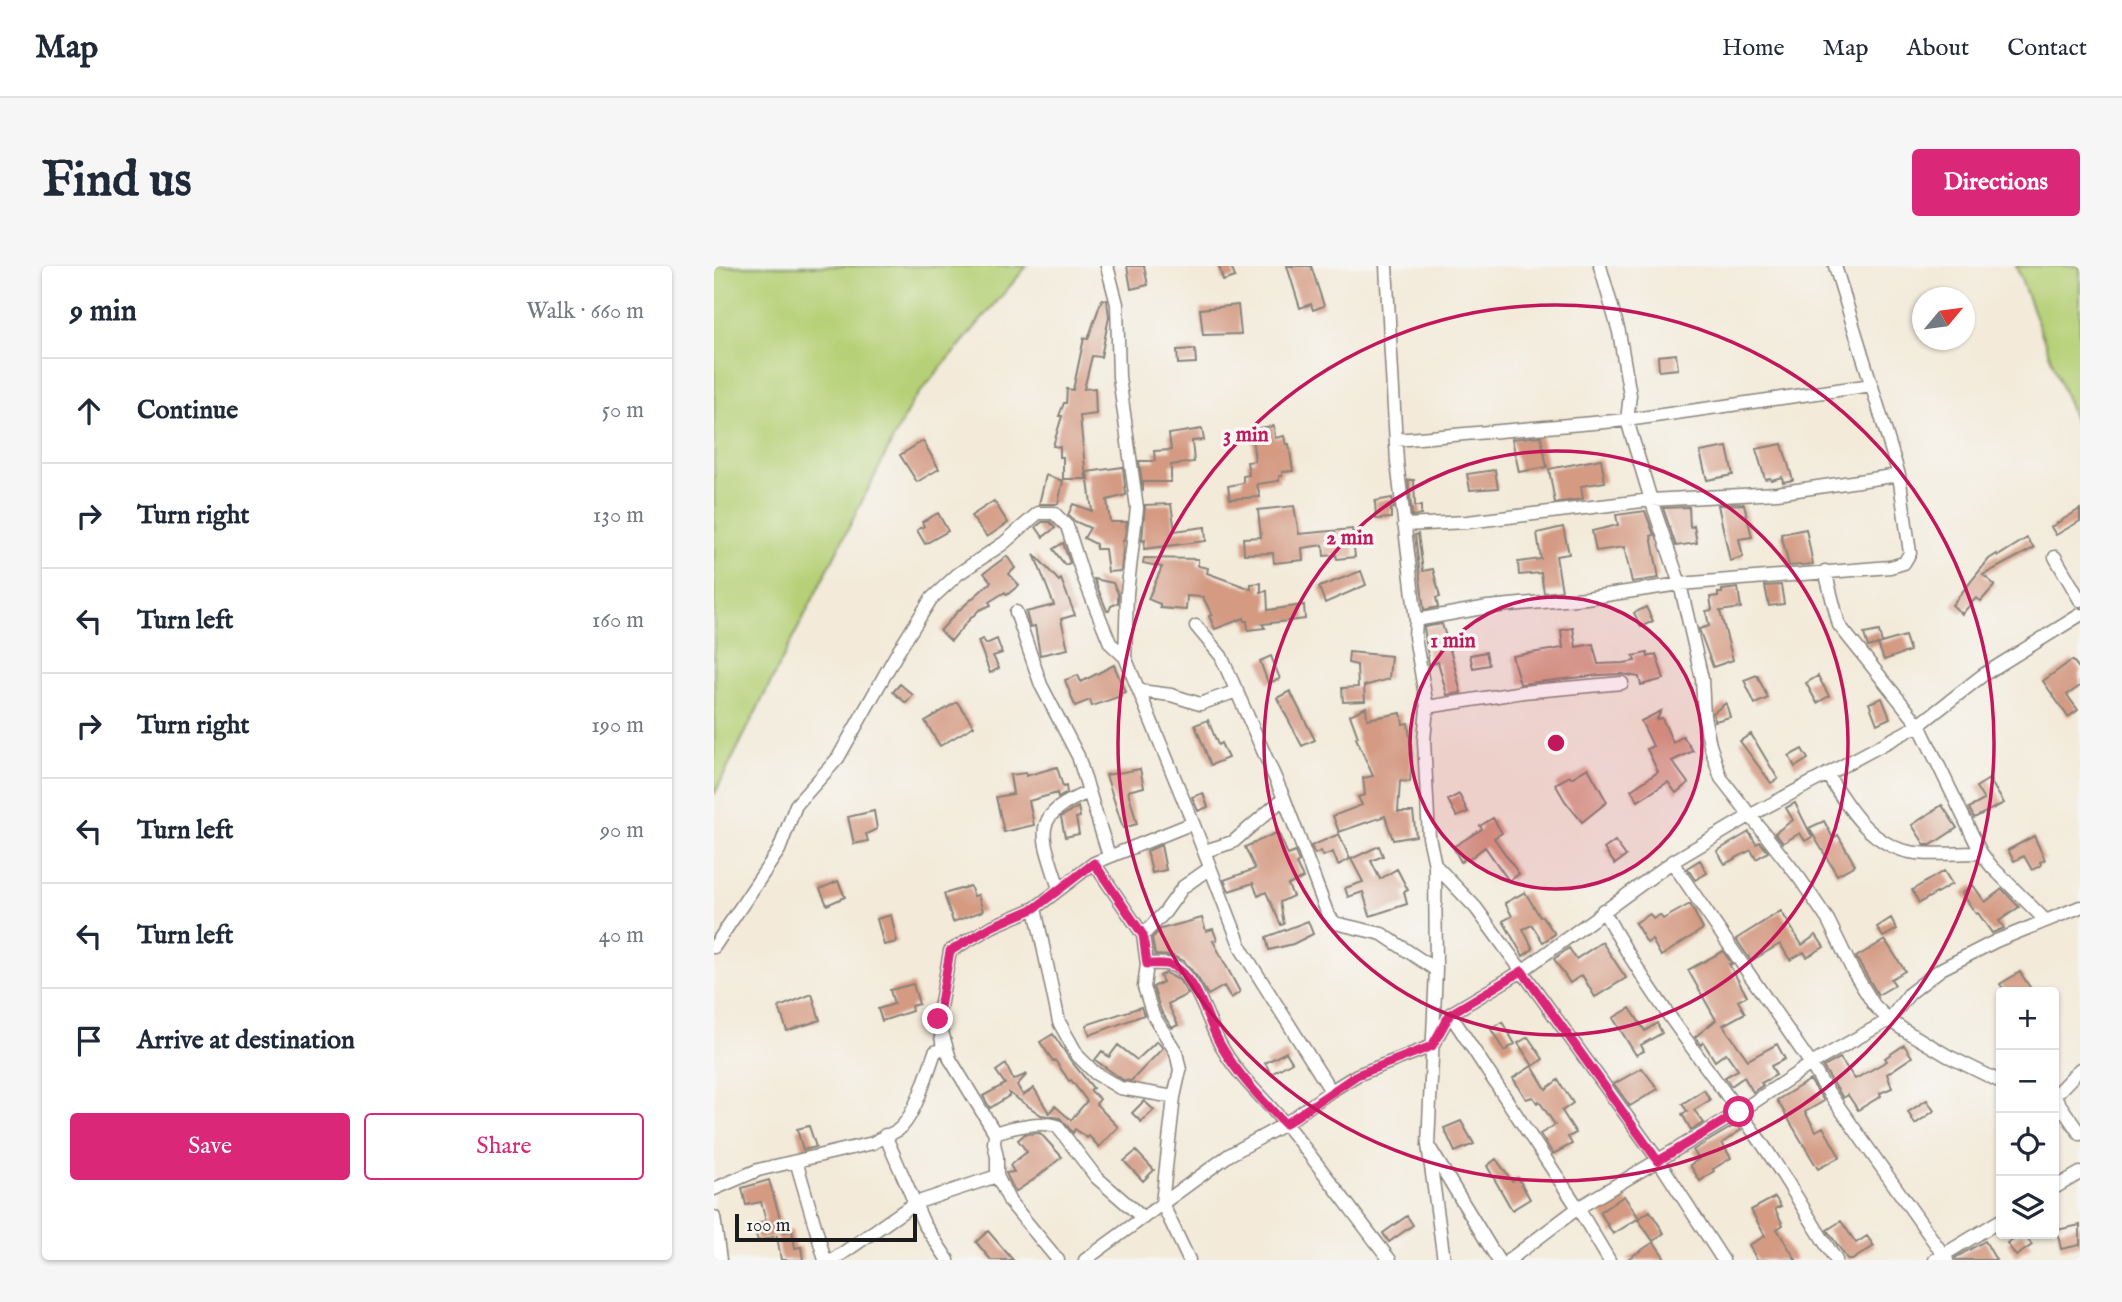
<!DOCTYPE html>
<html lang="en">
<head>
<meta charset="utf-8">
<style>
  :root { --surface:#fff; --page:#f6f6f7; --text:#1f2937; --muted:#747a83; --line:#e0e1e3; --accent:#db2777 }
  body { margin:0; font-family:"IM FELL English",serif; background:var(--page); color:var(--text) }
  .controls { position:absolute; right:21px; bottom:21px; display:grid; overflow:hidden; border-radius:7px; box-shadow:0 2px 5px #0004 }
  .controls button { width:63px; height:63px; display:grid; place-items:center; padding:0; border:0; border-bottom:2px solid var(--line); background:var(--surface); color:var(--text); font:35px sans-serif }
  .compass { position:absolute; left:1198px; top:21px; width:63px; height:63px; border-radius:50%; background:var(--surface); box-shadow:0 2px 5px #0004; rotate:61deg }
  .scale { position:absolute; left:21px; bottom:18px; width:182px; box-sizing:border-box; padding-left:7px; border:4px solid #1c1c1c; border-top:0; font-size:19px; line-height:24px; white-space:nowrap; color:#1c1c1c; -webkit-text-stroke:5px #f6f6f2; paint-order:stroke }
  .stop { position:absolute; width:21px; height:21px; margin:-16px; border:5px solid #db2777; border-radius:50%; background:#fff }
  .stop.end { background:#db2777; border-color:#fff; box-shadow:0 2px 7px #0008 }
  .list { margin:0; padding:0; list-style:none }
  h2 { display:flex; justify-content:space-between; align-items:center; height:91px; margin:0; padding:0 28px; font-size:30px }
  h2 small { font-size:23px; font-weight:400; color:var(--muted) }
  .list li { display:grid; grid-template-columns:46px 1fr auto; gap:21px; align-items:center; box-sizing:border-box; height:105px; padding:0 28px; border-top:2px solid var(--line) }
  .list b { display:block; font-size:26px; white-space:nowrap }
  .list em { font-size:23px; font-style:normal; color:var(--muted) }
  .actions { display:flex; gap:14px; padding:21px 28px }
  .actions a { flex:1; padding:16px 0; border:2px solid var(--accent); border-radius:7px; text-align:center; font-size:24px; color:var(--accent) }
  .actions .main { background:var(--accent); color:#fff }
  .icon { flex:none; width:38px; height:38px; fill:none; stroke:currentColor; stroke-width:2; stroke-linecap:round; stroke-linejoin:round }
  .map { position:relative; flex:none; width:1366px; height:994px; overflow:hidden; border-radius:7px }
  header { display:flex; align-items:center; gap:42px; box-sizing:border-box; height:98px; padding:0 35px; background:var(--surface); border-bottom:2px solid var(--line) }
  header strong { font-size:33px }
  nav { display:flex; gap:38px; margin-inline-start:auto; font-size:24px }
  .intro { display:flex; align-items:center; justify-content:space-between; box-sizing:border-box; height:168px; padding:0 42px }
  h1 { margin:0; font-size:49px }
  .button { padding:18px 32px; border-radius:7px; background:var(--accent); color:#fff; font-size:24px; font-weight:700 }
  main { display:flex; gap:42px; padding:0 42px }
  aside { flex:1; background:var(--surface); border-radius:7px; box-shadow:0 2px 5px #0004 }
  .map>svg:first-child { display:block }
  .green { fill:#b5d076; stroke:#687649; stroke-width:2 }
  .building { fill:#d49a82 }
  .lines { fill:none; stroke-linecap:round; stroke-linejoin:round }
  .minor-casing { stroke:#88837a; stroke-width:15 }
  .minor { stroke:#fff; stroke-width:12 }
  .route { stroke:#db2777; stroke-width:9 }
  .ring { fill:none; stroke:#c2185b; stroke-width:3.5 }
  .centre { fill:#c2185b; stroke:#f6f6f2; stroke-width:3.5 }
  .ring-label { font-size:21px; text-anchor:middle; font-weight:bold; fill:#c2185b; stroke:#f6f6f2; stroke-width:7; stroke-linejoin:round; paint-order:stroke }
</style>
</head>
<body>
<header>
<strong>Map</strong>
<nav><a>Home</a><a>Map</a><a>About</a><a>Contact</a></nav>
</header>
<div class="intro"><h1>Find us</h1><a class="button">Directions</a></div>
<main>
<aside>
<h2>9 min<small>Walk · 660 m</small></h2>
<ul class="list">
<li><svg class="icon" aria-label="ahead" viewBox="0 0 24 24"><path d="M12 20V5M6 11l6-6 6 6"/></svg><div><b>Continue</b></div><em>50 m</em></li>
<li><svg class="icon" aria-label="right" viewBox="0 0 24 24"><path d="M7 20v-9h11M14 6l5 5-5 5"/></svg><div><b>Turn right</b></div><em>130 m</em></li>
<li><svg class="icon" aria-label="left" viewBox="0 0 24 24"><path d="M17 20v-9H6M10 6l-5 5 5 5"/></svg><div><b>Turn left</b></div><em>160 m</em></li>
<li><svg class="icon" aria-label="right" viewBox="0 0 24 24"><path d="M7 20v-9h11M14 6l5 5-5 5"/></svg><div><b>Turn right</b></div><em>190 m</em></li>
<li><svg class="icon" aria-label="left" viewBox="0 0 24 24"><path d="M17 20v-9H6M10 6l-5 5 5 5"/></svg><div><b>Turn left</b></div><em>90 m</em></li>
<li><svg class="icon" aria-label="left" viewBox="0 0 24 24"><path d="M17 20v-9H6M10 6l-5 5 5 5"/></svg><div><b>Turn left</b></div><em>40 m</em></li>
<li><svg class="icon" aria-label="arrive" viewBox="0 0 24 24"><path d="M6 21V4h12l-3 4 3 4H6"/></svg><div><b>Arrive at destination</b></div></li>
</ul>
<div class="actions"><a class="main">Save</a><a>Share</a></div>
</aside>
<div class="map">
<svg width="1366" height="994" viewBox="0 0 1366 994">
  <rect width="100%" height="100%" fill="#f6f6f2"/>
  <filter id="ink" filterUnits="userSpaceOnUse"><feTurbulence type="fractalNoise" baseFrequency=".0143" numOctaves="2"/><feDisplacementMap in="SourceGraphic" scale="14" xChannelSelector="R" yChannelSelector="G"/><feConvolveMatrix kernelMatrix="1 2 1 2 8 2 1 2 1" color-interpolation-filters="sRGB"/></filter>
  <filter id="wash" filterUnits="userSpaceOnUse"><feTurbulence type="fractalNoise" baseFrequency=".00686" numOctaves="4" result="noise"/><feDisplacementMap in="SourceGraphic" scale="28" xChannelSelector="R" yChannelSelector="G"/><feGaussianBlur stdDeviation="1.57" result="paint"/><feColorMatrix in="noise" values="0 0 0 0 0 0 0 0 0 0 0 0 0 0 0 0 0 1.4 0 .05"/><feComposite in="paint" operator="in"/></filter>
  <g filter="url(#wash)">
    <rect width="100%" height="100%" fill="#f3ead9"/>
    <!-- green -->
    <path class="green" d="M0 0H313L198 136 0 529Z
      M1302 0H1366V169Z"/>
    <g id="blocks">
      <!-- building -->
      <path class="building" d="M413 0H430L434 19 417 23Z
        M505 0H517L521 11 509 15Z
        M573 0H597L610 40 599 44 597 38 586 42Z
        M388 33 393 34 395 51 387 91 378 90 370 123 381 122 382 148 366 150 372 213H349V191H346V181L339 180 348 150H345L350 137H352L353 123 359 124 370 72 374 73Z
        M524 39 527 68 489 69 486 43Z
        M481 83 482 97 464 98 463 84Z
        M962 88 964 103 945 105 944 90Z
        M560 160 561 172 570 170 572 178H575L579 205 568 206V210H565V215L543 218 546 231 516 233 514 220 529 217V210L535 209 533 196 541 195 537 163Z
        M488 163 490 174 478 175 480 196 457 199V216H429V225L425 195H441L440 185 457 184 455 168Z
        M827 170 833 201 805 206 798 173Z
        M209 175 225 203 203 216 186 189Z
        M1068 178 1079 214 1069 216 1068 211 1057 214 1056 212 1051 213 1042 183Z
        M1013 181 1019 209 993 214 986 186Z
        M887 193 891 216 867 220 869 233 841 237 835 203Z
        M409 201 412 229 393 234 396 256H413L410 275H408L409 284 407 305 394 306 391 283H382V278L370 272 376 262 360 255 354 249 359 238 378 245 373 206Z
        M781 204 784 222 756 224 753 208Z
        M332 209 349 215 344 238H325Z
        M694 214H700L701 240H707V249L698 250Z
        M678 232 680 242 677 243V252L662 253 661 235Z
        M280 235 294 257 273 271 257 250Z
        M457 238 461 265 491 261 492 275 430 283 431 274 428 275 431 239Z
        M1030 238 1038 271 1025 273 1029 291 1016 295 1004 239Z
        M580 240 585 268 638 263 641 291 623 293 622 289 610 290 609 279 588 282 589 294 560 297 559 287 530 288 529 272 547 271 544 244Z
        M975 241 976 261 980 260 983 277 962 280 949 242Z
        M1366 243V255L1342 269 1337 261Z
        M931 245 940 269 937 270 945 312 918 316 910 281 882 285 878 265 904 259 902 249Z
        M224 247 234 265 211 278 203 264 210 260 208 256Z
        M328 256H336L341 262 329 271 322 261Z
        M849 261 855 288 842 290 848 325 830 327 827 307 805 309 804 296 827 293 823 267Z
        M1092 263 1099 298 1075 300 1067 268Z
        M704 268 709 305 719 303 726 331 722 332 724 341 710 344 701 269Z
        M1313 272 1320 282 1269 309 1281 319 1267 335 1262 332 1248 348 1238 339 1275 293 1283 288 1284 290Z
        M349 277 356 297 351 299 339 283Z
        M320 288 345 315 347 313 361 349 347 353 354 383 326 389 321 360 316 361 312 346 340 339Z
        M293 290 301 302 295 308 305 319 293 329 291 326 275 336 277 339 265 344 254 355 237 375 226 365 243 346 277 316 270 307Z
        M430 292 484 293V300L494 302 493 307 537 323V318L547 317V326L553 325 554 344 590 339 591 353 548 358 551 362 534 364 533 355H530V352L501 363 495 350 498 349 489 331 473 330 472 344 446 342V338L434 333 448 301 429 297Z
        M647 305 652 319 611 337 605 321Z
        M380 313 399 317 404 327V337L397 340 395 345H393Z
        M1067 319 1070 338 1055 340 1051 320Z
        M1024 322 1027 342 1006 345 1019 394 999 401 985 363 995 360 992 345 998 344 996 331 1004 330V327H1008V324Z
        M932 341 939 355 927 361 920 347Z
        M728 358 739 394 747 427 733 429 724 396 715 399 710 361Z
        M859 362 862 381 879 378 884 398 910 397 921 395 919 390 933 387 934 391 942 388 950 413 927 419 925 411 908 408 886 409 806 418 798 390 849 382 847 364Z
        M1165 365 1168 377 1154 381 1150 368Z
        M1191 370 1196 385 1170 394 1164 378Z
        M269 373 272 378 283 373 288 387 279 390 285 402 276 407 264 375Z
        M635 386 677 390 675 413 650 420 651 435 629 436 628 422 644 421 643 399 634 397Z
        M772 386 775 399 759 402 756 389Z
        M557 390 566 413 554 417 546 395Z
        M1358 394 1366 403V420L1353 429 1364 444 1354 451 1329 415Z
        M400 399 411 426 406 428 407 430 378 440 376 434 361 440 351 414 364 409 367 416Z
        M1043 409 1054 432 1041 438 1030 414Z
        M1104 410 1115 430 1103 437 1092 417Z
        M186 418 199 429 192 437 179 426Z
        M576 425 601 474 588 480 563 432Z
        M1168 432 1176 452 1163 458 1155 437Z
        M243 436 260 460 226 480 211 455Z
        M1012 437 1016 451 1001 455 999 447Z
        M652 441 653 453 687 447 689 458 694 457 698 489 696 516 686 515 684 546H699L702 570 679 574 671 550 625 566 619 550 648 539 644 531 651 529 649 512 659 510 642 472 644 471 636 449Z
        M947 445 943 453 948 452 959 477 969 470 979 485 958 495 974 517 962 527 954 516 924 535 917 524 944 506 933 483 939 480 927 455Z
        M494 454 504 479 507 477 514 492 497 499 481 459Z
        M1037 468 1064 513 1057 517 1026 475Z
        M1088 483 1094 493 1081 501 1075 490Z
        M343 501 349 521 352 520 353 527 344 532 343 527 315 535 320 559 290 566 282 531 299 528 296 509 312 507V510Z
        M874 502 893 536 868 556 851 535 841 518 856 510 857 512Z
        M426 503 430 521 414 525 423 558 409 562 392 509Z
        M1275 513 1290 537 1260 552 1255 542 1270 534 1262 521Z
        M489 527 494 541 484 545 478 531Z
        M745 528 754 546 743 551 734 534Z
        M1081 537 1098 571 1091 575 1086 567 1069 577 1061 567 1079 554 1072 542Z
        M1228 539 1243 562 1217 579H1211L1198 559Z
        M364 541 366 551 362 552 365 568 351 571 347 551Z
        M160 545 163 563 152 568 154 575 140 578 134 551Z
        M779 552 788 567 780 572 805 608 795 615 771 581 754 594 752 592 747 596 739 581 768 563 766 560Z
        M1110 555 1119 572 1124 569 1141 599 1123 609 1095 562Z
        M564 566 574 589 581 586 585 596 582 598 589 612 574 619 579 630 566 636 570 658 567 659 552 626 544 630 539 617 515 625 510 614 541 603 531 581Z
        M1035 566 1042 578 1046 576 1054 586 1042 593 1037 584 1011 598 1003 585Z
        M625 568 636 593 624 599 619 586 609 590 607 585 601 588 597 580Z
        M1320 570 1331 594 1326 596 1327 599 1318 604 1310 590 1300 595 1294 584Z
        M901 575 912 590 901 598 890 583Z
        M447 579 452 604 438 607 433 585Z
        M665 580 669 590 657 595 666 613 683 603 694 624 690 626 693 638 656 650 649 626 634 631 631 622 649 616 637 593Z
        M986 594 993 607 981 614 973 602Z
        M1230 605 1238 618 1205 637 1198 624Z
        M124 615 131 631 113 639 106 623Z
        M1259 619 1271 636 1288 623 1305 641 1285 655 1290 662 1278 667 1264 647 1262 648 1248 627Z
        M256 620 260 630 264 629 269 645 239 656 230 628Z
        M811 626 826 651 828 650 841 668 829 676 818 659 809 663 819 683 809 690 789 655 798 650 791 637Z
        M976 638 989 663 947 690 938 674 933 677 921 657 936 648 939 653 946 649 949 653Z
        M1067 645 1088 679 1102 669 1110 681 1093 691 1090 686 1076 694 1066 678 1037 695 1022 673Z
        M177 649 183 676 170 679 163 653Z
        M488 652 492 665 499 663 503 674 499 675 526 726 517 732 510 720 494 729 484 712 470 695 459 690 441 689 438 672 447 663Z
        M1177 652 1183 663 1169 671 1163 661Z
        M594 655 599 668 579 678 555 684 552 671Z
        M1171 674 1191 705 1177 713 1181 719 1164 729 1142 691Z
        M888 676 912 712 881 731 868 709 856 717 840 693 855 682 862 693Z
        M1009 685 1018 698H1015L1033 730 1024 735 1031 747 1009 759 1034 794 1063 778 1071 793 1057 800 1062 809 1047 817 1049 819 1039 826 1030 811 1017 820 1011 811 1024 804 1012 787 1001 795 989 776 987 779 981 771 1002 754 974 704Z
        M1306 706 1319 726H1292L1286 718Z
        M452 707 465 714 474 728 454 738 464 759 458 762 447 745 439 721 449 716 446 710Z
        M199 718 205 738 197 740 198 745 168 755 164 743 180 738 176 724Z
        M98 728 106 754 73 765 65 741Z
        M427 741 430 749 376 769 372 759Z
        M916 742 931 765 943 757 948 767 927 779 930 785 922 789 899 752Z
        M788 756 801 778 790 785 777 763Z
        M339 768 357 795 379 822 376 824 386 833 382 838 404 861 385 881 375 870 373 872 361 863 359 867 346 852 327 849 295 827V830L276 842 269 830 291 818 282 805 292 798 299 814 313 808 303 819 309 829 320 822 335 847 341 840 357 854 373 835 357 814 355 815 341 794 339 795 326 776Z
        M814 771 829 793 819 800 804 777Z
        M443 775 449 782 417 815 409 814 381 794 388 785 395 791 404 779 423 794Z
        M1190 779 1198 791 1173 808 1178 822 1166 827 1167 830 1144 844 1134 829 1129 832 1109 801 1126 792 1141 813 1173 795 1171 792Z
        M572 786 578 796 557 808 551 797Z
        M818 800 832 823 844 814 859 837 848 845 862 867 854 871 858 878 839 888 826 868 841 859 825 835 823 837 819 831 812 833 799 812Z
        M928 802 944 823 916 840 900 818Z
        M1096 814 1110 835 1091 846 1102 865 1109 861 1126 891 1104 903 1063 834Z
        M990 824 996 834 980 844 990 857 977 864 968 848 973 845 968 838Z
        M1213 834 1220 845 1201 858 1194 846Z
        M430 835 440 844 427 856 418 847Z
        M747 855 760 878 741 886 730 862Z
        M1023 858 1027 864 1008 877 1017 892 999 903 1000 905 986 915 976 899 985 893 979 884Z
        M95 860 102 881 89 884 83 863Z
        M326 867 348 891 322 912 301 926 292 907 300 906 296 899 313 886 304 874 311 868Z
        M422 885 440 904 429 915 410 895Z
        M782 893 798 915 804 912 816 933 798 944 773 900Z
        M55 914 70 966 78 964 81 982 87 981 89 994H67L63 970 44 975 39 959 52 955 47 936 32 939 28 922Z
        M910 930 925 952 899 968 886 946Z
        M1061 931 1067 940 1061 943 1069 959 1063 963 1082 994H1043L1035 979 1051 970 1037 944Z
        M936 945 950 967 939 975 924 953Z
        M693 950 699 959 675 976 669 967Z
        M1127 955 1142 977 1153 970 1160 980 1138 994H1134L1113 964Z
        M1366 959V979L1347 983 1343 964Z
        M274 965 299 994H277L262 976Z
        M1307 968H1310L1318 979 1302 990 1293 977Z
        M1271 975 1282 994H1242L1241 992Z
        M940 976 952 994H912Z"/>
    </g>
  </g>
  <g filter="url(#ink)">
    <use href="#blocks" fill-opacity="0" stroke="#88837a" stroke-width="2"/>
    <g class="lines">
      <!-- minor casing -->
      <g class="minor-casing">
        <path id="minor" d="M393 0 403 38 405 111 423 242 413 327 411 391 479 557 380 597 321 642 345 756 364 790 381 807 406 822 460 831
          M672 0 683 196 702 354 701 371 713 441 710 475 715 571 721 599 722 704 714 879 730 994
          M886 0 905 66 916 129 913 154 937 234 966 318 988 413 990 450 996 479 1007 512 1086 613 1114 654 1139 705 1160 739 1175 754 1190 764 1234 790 1287 816
          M682 174 913 154 1158 119
          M690 259 753 256 937 234 1063 227 1185 209
          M1341 291 1366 334
          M1111 305 1125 359 1205 459 1267 587 1278 601 1331 654
          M302 346 327 419 364 490 395 590
          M702 354 774 341 872 332 966 318 1176 301 1190 297 1196 287 1185 209 1121 0
          M482 360 507 390 570 532
          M426 425 457 429 486 438 523 425
          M713 441 809 426 908 417
          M1113 508C1134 542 1158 582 1202 587 1223 589 1246 587 1267 587
          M479 557 528 684 617 825
          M491 585 519 576 570 532 614 649 621 657 668 668 722 704
          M958 596 1097 798 1108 817 1233 994
          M380 597 429 669
          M721 599 762 642 808 705 945 895 1009 994
          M345 623C329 569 313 551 375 526
          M321 642 279 660 236 685 224 753 236 793 281 867 280 877 283 891V910L296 936 344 994
          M889 644C932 724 989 796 1042 869 1071 909 1095 953 1122 994
          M0 681 65 584 82 539 124 492 182 389 217 333 244 308 290 277 324 247H340L353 260 369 310 396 377 411 391
          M433 698C443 698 456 696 464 702 484 717 494 755 505 776 522 809 549 831 572 859 608 903 641 949 676 994
          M736 748 864 942 895 994
          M1340 830 1366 868
          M1340 830 1366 803
          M281 867C297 861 327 855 343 860L382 911 429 952
          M171 869 210 958 234 994
          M717 884 784 994
          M82 895 111 994
          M1340 922 1366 907
          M0 923 44 904 159 877C167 871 176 869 184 864 200 853 214 805 221 786L229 782 227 770
          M0 951 6 994
          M119 994 201 937 283 910
          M371 994 515 889 571 858 617 825 643 809 718 780 736 748 808 705 958 596 1037 549 1205 459 1269 409 1366 349
          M475 994 448 937 460 831 466 804 462 786 439 749 430 721 433 698 429 669 451 646 469 621 496 602
          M795 994 864 942 1025 846 1097 798 1175 754 1196 727 1227 703 1282 675 1366 641
          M1221 994 1287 954"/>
      </g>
      <!-- minor -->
      <use href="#minor" class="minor"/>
    </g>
  </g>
  <g class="lines" filter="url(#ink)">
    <!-- route -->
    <path class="route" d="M224 753 236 685 279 660 321 642 380 597 429 669 433 698C443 698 456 696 464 703 485 718 494 756 506 778 523 808 547 833 571 858L643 809 718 780 736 748 808 705 944 895 1025 846"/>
  </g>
  <!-- distance rings -->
  <circle cx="842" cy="477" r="146" fill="#c2185b" fill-opacity=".12"/>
  <g class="ring">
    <circle cx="842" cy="477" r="146"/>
    <circle cx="842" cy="477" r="292"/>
    <circle cx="842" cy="477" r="438"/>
  </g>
  <circle cx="842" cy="477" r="10" class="centre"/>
  <g class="ring-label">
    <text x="532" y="175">3 min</text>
    <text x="636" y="278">2 min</text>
    <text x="739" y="381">1 min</text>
  </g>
</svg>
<div class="controls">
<button>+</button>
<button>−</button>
<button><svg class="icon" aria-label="locate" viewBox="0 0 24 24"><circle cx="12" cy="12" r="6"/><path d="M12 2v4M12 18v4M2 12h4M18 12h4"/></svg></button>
<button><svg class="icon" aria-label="layers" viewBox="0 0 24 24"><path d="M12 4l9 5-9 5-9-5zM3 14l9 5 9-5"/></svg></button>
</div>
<svg class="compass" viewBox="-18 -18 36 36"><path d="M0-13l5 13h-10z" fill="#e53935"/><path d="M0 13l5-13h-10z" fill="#747a83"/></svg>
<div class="scale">100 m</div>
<div class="stop" style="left:1025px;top:846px"></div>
<div class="stop end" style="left:224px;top:753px"></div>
</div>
</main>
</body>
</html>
